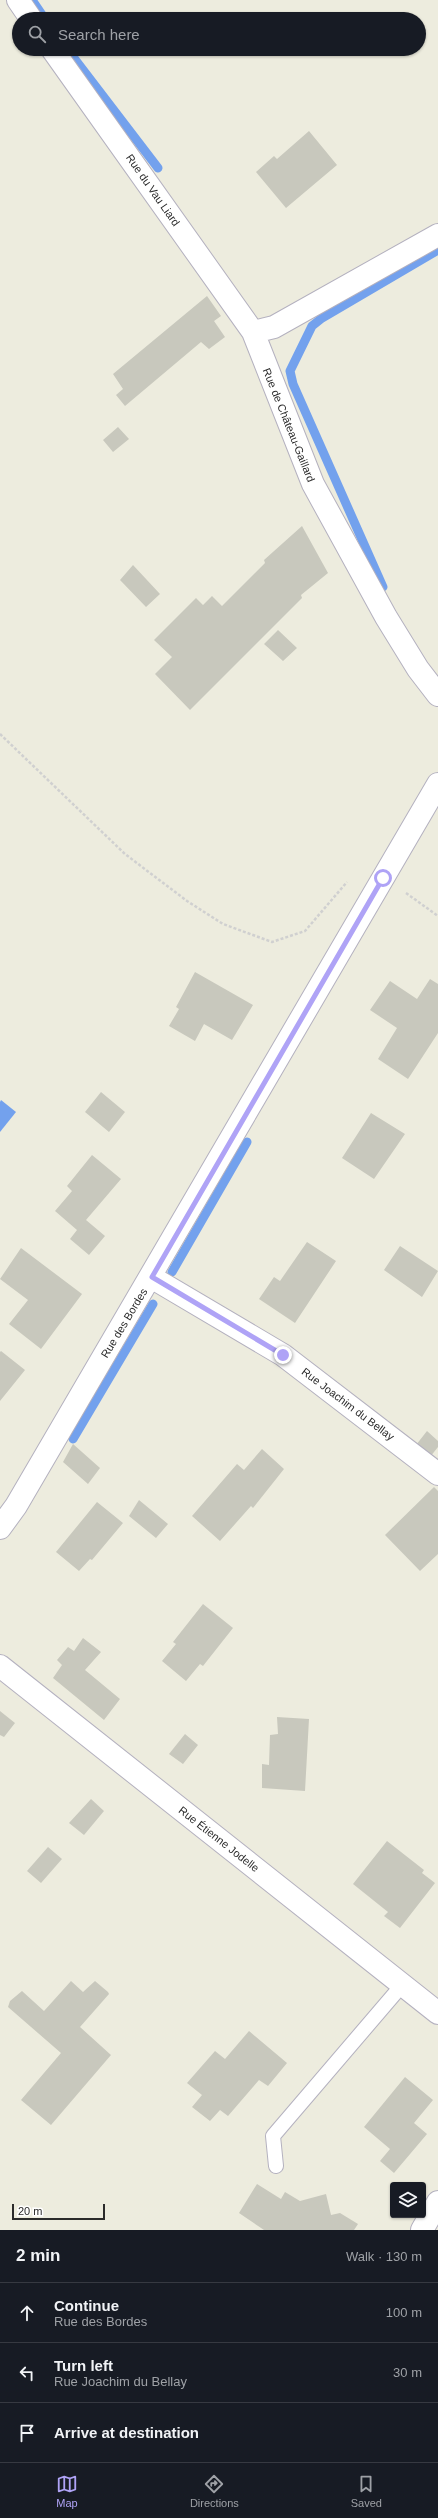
<!DOCTYPE html>
<html lang="en">
<head>
<meta charset="utf-8">
<style>
  :root { --surface:#171b24; --page:#20242c; --text:#f1f3f6; --muted:#9ea1a6; --line:#363941; --accent:#afa3f6 }
  body { margin:0; font-family:Helvetica,sans-serif; background:var(--page); color:var(--text) }
  .controls { position:absolute; right:12px; bottom:12px; display:grid; overflow:hidden; border-radius:4px; box-shadow:0 1px 3px #0004 }
  .controls button { width:36px; height:36px; display:grid; place-items:center; padding:0; border:0; border-bottom:1px solid var(--line); background:var(--surface); color:var(--text); font:20px sans-serif }
  .scale { position:absolute; left:12px; bottom:10px; width:93px; box-sizing:border-box; padding-left:4px; border:2px solid #2b2b2b; border-top:0; font-size:11px; line-height:14px; white-space:nowrap; color:#2b2b2b; -webkit-text-stroke:3px #fff; paint-order:stroke }
  .stop { position:absolute; width:12px; height:12px; margin:-9px; border:3px solid #afa3f6; border-radius:50%; background:#fff }
  .stop.end { background:#afa3f6; border-color:#fff; box-shadow:0 1px 4px #0008 }
  .list { margin:0; padding:0; list-style:none }
  h2 { display:flex; justify-content:space-between; align-items:center; height:52px; margin:0; padding:0 16px; font-size:17px }
  h2 small { font-size:13px; font-weight:400; color:var(--muted) }
  .list li { display:grid; grid-template-columns:26px 1fr auto; gap:12px; align-items:center; box-sizing:border-box; height:60px; padding:0 16px; border-top:1px solid var(--line) }
  .list b { display:block; font-size:15px; white-space:nowrap }
  .list p { margin:0; font-size:13px; white-space:nowrap; color:var(--muted) }
  .list em { font-size:13px; font-style:normal; color:var(--muted) }
  .icon { flex:none; width:22px; height:22px; fill:none; stroke:currentColor; stroke-width:2; stroke-linecap:round; stroke-linejoin:round }
  .map { position:relative; flex:none; width:438px; height:2230px; overflow:hidden }
  .search { position:absolute; background:var(--surface); box-shadow:0 1px 3px #0004; left:12px; right:12px; top:12px; height:44px; display:flex; align-items:center; gap:10px; box-sizing:border-box; padding:0 14px; border-radius:22px; color:var(--muted); font-size:15px }
  .sheet { height:232px; background:var(--surface) }
  nav { display:flex; justify-content:space-around; align-items:center; box-sizing:border-box; height:56px; border-top:1px solid var(--line); background:var(--surface); font-size:11px; color:var(--muted) }
  nav a { display:grid; justify-items:center; gap:2px }
  nav .on { color:var(--accent) }
  .map>svg:first-child { display:block }
  .water { fill:#73a1ed }
  .lines { fill:none; stroke-linecap:round; stroke-linejoin:round }
  .stream { stroke:#73a1ed; stroke-width:9 }
  .building { fill:#c8c8bd }
  .service-casing { stroke:#b4b1bf; stroke-width:16 }
  .minor-casing { stroke:#b4b1bf; stroke-width:24 }
  .path { stroke:#d0d0d0; stroke-width:2.5; stroke-dasharray:3 2; stroke-linecap:butt }
  .service { stroke:#fff; stroke-width:14 }
  .minor { stroke:#fff; stroke-width:22 }
  .route { stroke:#afa3f6; stroke-width:5 }
  .labels { text-anchor:middle; dominant-baseline:central; stroke-width:3.5; stroke-linejoin:round; paint-order:stroke }
  .street-label { font-size:11px; fill:#2b2b2b; stroke:#fff }
</style>
</head>
<body>
<div class="map">
<svg width="438" height="2230" viewBox="0 0 438 2230">
  <rect width="100%" height="100%" fill="#edecde"/>
  <!-- water -->
  <path class="water" d="M1 1100 16 1112 0 1132V1102Z"/>
  <g class="lines">
    <!-- stream -->
    <path class="stream" d="M32 0 45 19
      M67 49 158 168
      M383 587 293 384 290 371 312 326 322 318 438 250
      M172 1272 247 1142
      M73 1439 153 1304"/>
  </g>
  <!-- building -->
  <path class="building" d="M309 131 337 165 286 208 256 172 274 156 277 159Z
    M207 296 221 316 214 321 225 337 209 349 201 342 125 406 116 395 123 389 113 374Z
    M118 427 129 439 113 452 103 440Z
    M302 526 328 573 301 595 302 598 190 710 155 674 172 657 154 640 196 598 203 605 212 596 222 606 265 563 264 560Z
    M133 565 160 594 146 607 120 580Z
    M278 630 297 648 283 661 264 644Z
    M195 972 253 1005 232 1040 204 1024 195 1041 169 1026 179 1009 176 1007Z
    M430 979 438 984V1033L408 1079 378 1059 397 1028 370 1010 390 981 417 999Z
    M101 1092 125 1112 109 1132 85 1112Z
    M371 1113 405 1134 374 1179 342 1158Z
    M92 1155 121 1179 86 1220 105 1236 89 1255 70 1239 77 1230 55 1211 72 1191 67 1186Z
    M307 1242 336 1261 295 1323 259 1299 274 1277 280 1281Z
    M400 1246 438 1271 422 1297 384 1270Z
    M21 1248 82 1294 41 1349 9 1324 28 1300 0 1279Z
    M1 1351 25 1370 0 1401V1352Z
    M427 1431 438 1441V1447L430 1457 416 1445Z
    M73 1444 100 1468 88 1484 63 1462Z
    M262 1449 284 1469 253 1508 251 1506 220 1541 192 1516 237 1464 244 1470Z
    M434 1487 438 1491V1554L420 1571 385 1535Z
    M139 1500 168 1524 156 1538 129 1516Z
    M97 1502 123 1523 92 1560 90 1559 79 1571 56 1552Z
    M203 1604 233 1628 203 1666 200 1664 186 1681 162 1661 176 1644 173 1642Z
    M83 1638 101 1652 85 1670 120 1699 104 1720 53 1678 62 1665 57 1660 68 1647 74 1651Z
    M0 1711 15 1723 4 1737 0 1735Z
    M277 1717 309 1719 305 1791 262 1788V1764L269 1765 270 1735 278 1734Z
    M185 1734 198 1745 183 1764 169 1754Z
    M91 1799 104 1811 84 1835 69 1823Z
    M387 1841 424 1870 422 1873 435 1883 400 1928 384 1916 388 1912 353 1884Z
    M48 1847 62 1859 41 1883 27 1871Z
    M71 1981 83 1992 95 1981 108 1992 109 1994 80 2027 111 2055 51 2125 21 2100 61 2053 8 2007 10 2001 22 1991 44 2011Z
    M249 2031 287 2063 268 2086 259 2080 228 2116 220 2110 210 2121 192 2107 202 2095 187 2083 215 2051 225 2059Z
    M405 2077 433 2100 414 2123 427 2134 394 2173 380 2161 390 2149 364 2127Z
    M257 2184 281 2199 285 2192 300 2201 326 2194 331 2215 340 2213 358 2224 354 2230H264L239 2213Z"/>
  <g class="lines">
    <!-- service casing -->
    <g class="service-casing">
      <path id="service" d="M276 2166 273 2136 403 1984"/>
    </g>
    <!-- minor casing -->
    <g class="minor-casing">
      <path id="minor" d="M18 0 31 19
        M52 49 253 332
        M438 235 274 327 253 332 313 484 386 617 418 669 438 695
        M151 1277 283 1355 438 1474
        M0 1528 16 1506 438 784
        M0 1666 438 2013
        M422 2230 438 2202"/>
    </g>
    <!-- path -->
    <path class="path" d="M0 734 125 854 187 901 223 924 272 942 305 931 347 882
      M406 893 438 916"/>
    <!-- service -->
    <use href="#service" class="service"/>
    <!-- minor -->
    <use href="#minor" class="minor"/>
  </g>
  <g class="lines">
    <!-- route -->
    <path class="route" d="M283 1355 152 1277 383 878"/>
  </g>
  <g class="labels">
    <!-- street labels -->
    <g class="street-label">
      <text transform="translate(153 190) rotate(55)">Rue du Vau Liard</text>
      <text transform="translate(289 425) rotate(68)">Rue de Château-Gaillard</text>
      <text transform="translate(124 1323) rotate(-59)">Rue des Bordes</text>
      <text transform="translate(348 1404) rotate(37)">Rue Joachim du Bellay</text>
      <text transform="translate(219 1839) rotate(38)">Rue Étienne Jodelle</text>
    </g>
  </g>
</svg>
<div class="controls">
<button><svg class="icon" aria-label="layers" viewBox="0 0 24 24"><path d="M12 4l9 5-9 5-9-5zM3 14l9 5 9-5"/></svg></button>
</div>
<div class="scale">20 m</div>
<div class="stop" style="left:383px;top:878px"></div>
<div class="stop end" style="left:283px;top:1355px"></div>
<div class="search"><svg class="icon" aria-label="search" viewBox="0 0 24 24"><circle cx="10" cy="10" r="6"/><path d="M15 15l6 6"/></svg>Search here</div>
</div>
<section class="sheet">
<h2>2 min<small>Walk · 130 m</small></h2>
<ul class="list">
<li><svg class="icon" aria-label="ahead" viewBox="0 0 24 24"><path d="M12 20V5M6 11l6-6 6 6"/></svg><div><b>Continue</b><p>Rue des Bordes</p></div><em>100 m</em></li>
<li><svg class="icon" aria-label="left" viewBox="0 0 24 24"><path d="M17 20v-9H6M10 6l-5 5 5 5"/></svg><div><b>Turn left</b><p>Rue Joachim du Bellay</p></div><em>30 m</em></li>
<li><svg class="icon" aria-label="arrive" viewBox="0 0 24 24"><path d="M6 21V4h12l-3 4 3 4H6"/></svg><div><b>Arrive at destination</b></div></li>
</ul>
</section>
<nav>
<a class="on"><svg class="icon" aria-label="map" viewBox="0 0 24 24"><path d="M3 6l6-2 6 2 6-2v14l-6 2-6-2-6 2zM9 4v14M15 6v14"/></svg>Map</a>
<a><svg class="icon" aria-label="directions" viewBox="0 0 24 24"><path d="M12 3l9 9-9 9-9-9zM9 14v-3h6M13 9l2 2-2 2"/></svg>Directions</a>
<a><svg class="icon" aria-label="saved" viewBox="0 0 24 24"><path d="M7 4h10v16l-5-4-5 4z"/></svg>Saved</a>
</nav>
</body>
</html>
